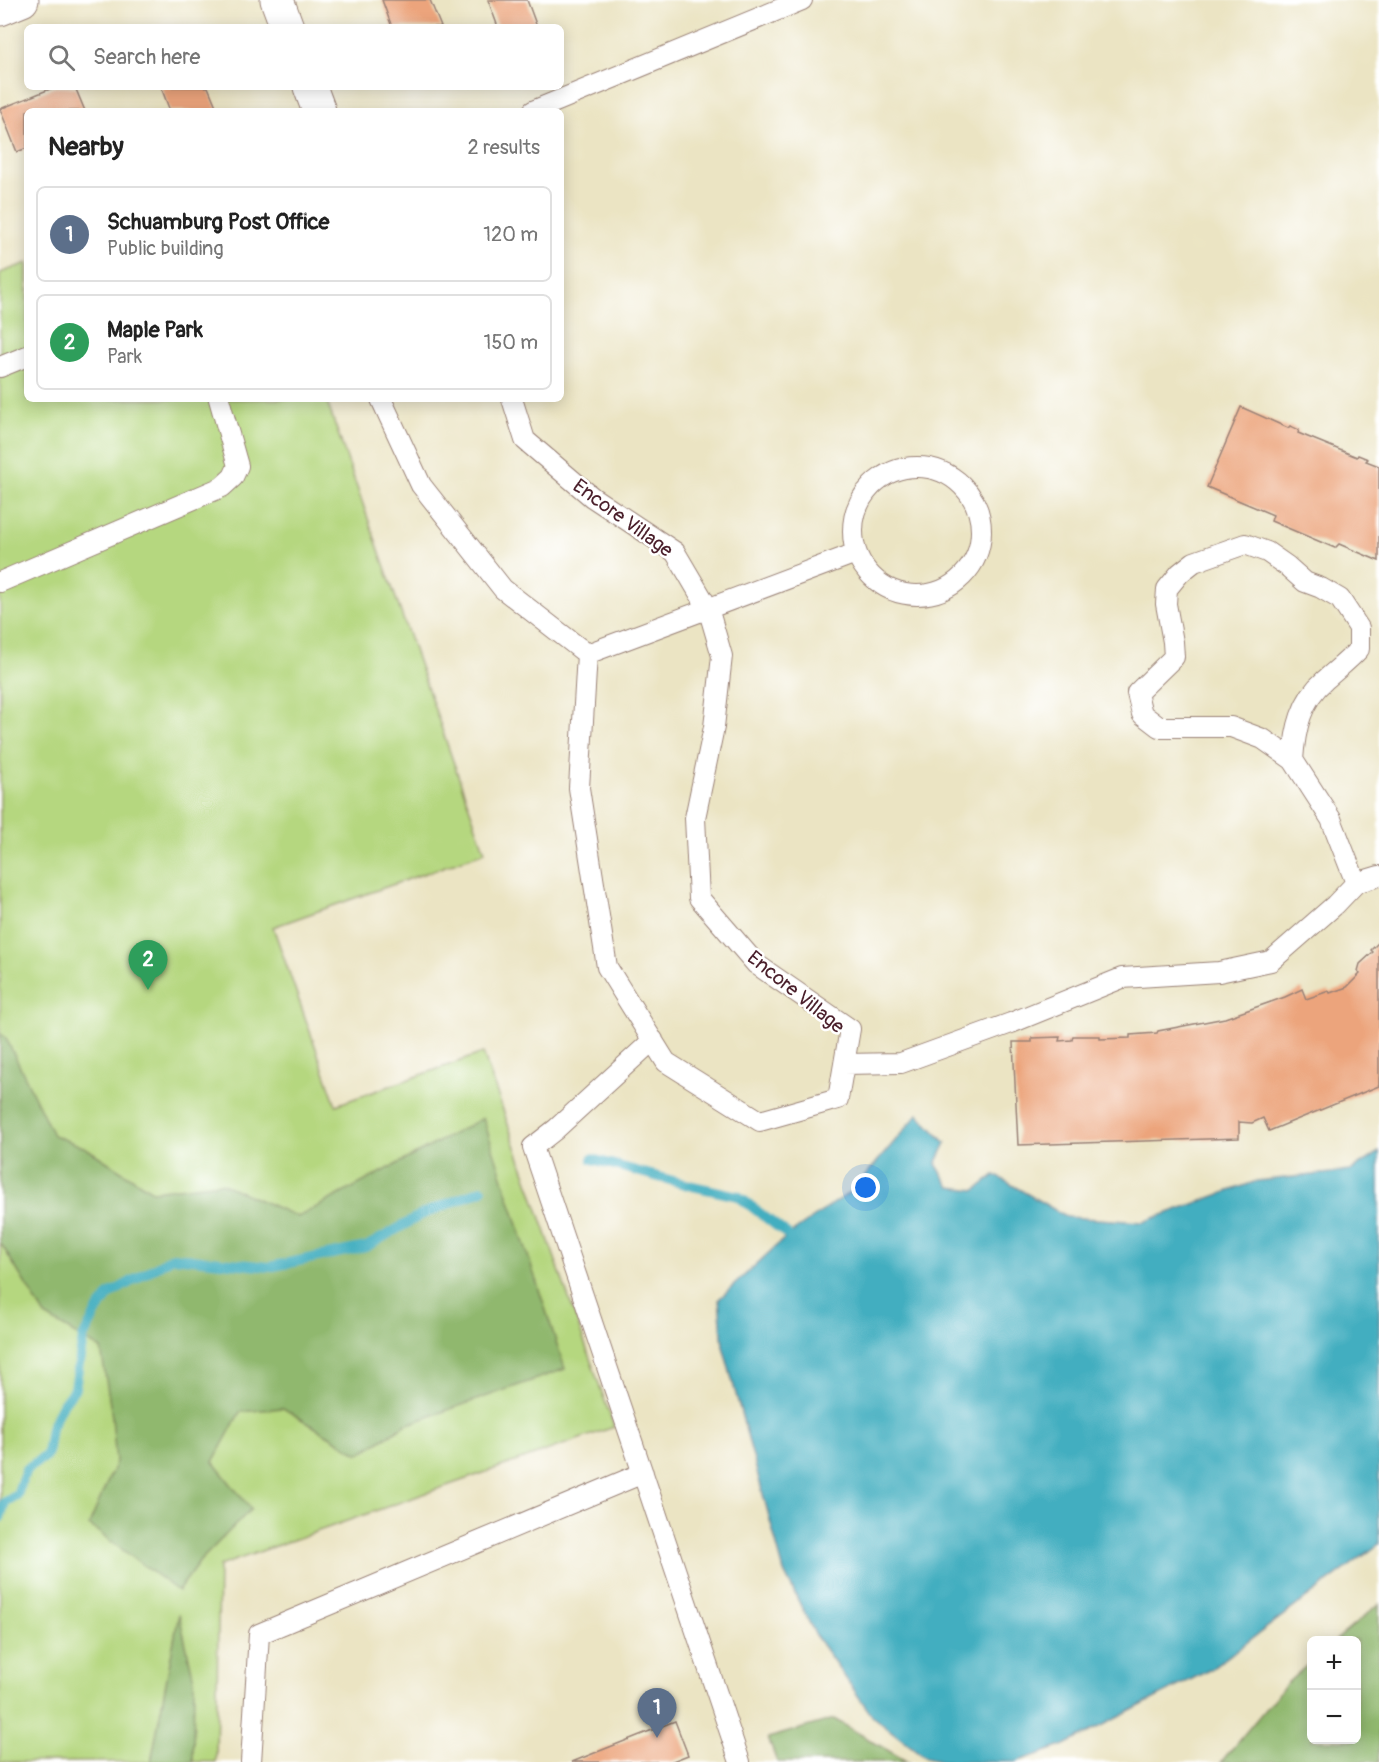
<!DOCTYPE html>
<html lang="en">
<head>
<meta charset="utf-8">
<style>
  :root { --surface:#fff; --page:#f2f2f2; --text:#222; --muted:#767676; --line:#e0e0e0; --accent:#d1495b }
  body { margin:0; font-family:Pangolin,sans-serif; background:var(--page); color:var(--text) }
  .controls { position:absolute; right:18px; bottom:18px; display:grid; overflow:hidden; border-radius:9px; box-shadow:0 3px 15px #0003 }
  .controls button { width:54px; height:54px; display:grid; place-items:center; padding:0; border:0; border-bottom:2px solid var(--line); background:var(--surface); color:var(--text); font:30px sans-serif }
  .you { position:absolute; left:866px; top:1188px; width:21px; height:21px; margin:-15px; border:4px solid #fff; border-radius:50%; background:#1a73e8; box-shadow:0 0 0 9px #1a73e833 }
  .badge { display:grid; place-items:center; width:39px; height:39px; border-radius:50%; background:var(--accent); color:#fff; font-size:20px; font-weight:700 }
  .pin { position:absolute; translate:-50% -50px; filter:drop-shadow(0 2px 3px #0008) }
  .pin::after { content:''; position:absolute; top:32px; width:21px; height:18px; background:inherit; clip-path:polygon(0 0,100% 0,50% 100%) }
  .list { margin:0; padding:0; list-style:none }
  h2 { display:flex; justify-content:space-between; align-items:center; height:78px; margin:0; padding:0 24px; font-size:26px }
  h2 small { font-size:20px; font-weight:400; color:var(--muted) }
  .list li { display:grid; grid-template-columns:39px 1fr auto; gap:18px; align-items:center; box-sizing:border-box; height:96px; margin:0 12px 12px; padding:0 12px; border:2px solid var(--line); border-radius:9px }
  .list b { display:block; font-size:22px; white-space:nowrap }
  .list p { margin:0; font-size:20px; white-space:nowrap; color:var(--muted) }
  .list em { font-size:20px; font-style:normal; color:var(--muted) }
  .icon { flex:none; width:33px; height:33px; fill:none; stroke:currentColor; stroke-width:2; stroke-linecap:round; stroke-linejoin:round }
  .map { position:relative; flex:none; width:1379px; height:1762px; overflow:hidden }
  .search { position:absolute; background:var(--surface); box-shadow:0 3px 15px #0003; left:24px; top:24px; width:540px; height:66px; display:flex; align-items:center; gap:15px; box-sizing:border-box; padding:0 21px; border-radius:9px; color:var(--muted); font-size:22px }
  .panel { position:absolute; background:var(--surface); box-shadow:0 3px 15px #0003; left:24px; top:108px; width:540px; height:294px; border-radius:9px }
  .map>svg:first-child { display:block }
  .green { fill:#b5d77f; stroke:#807b55; stroke-width:1.5 }
  .forest { fill:#90b86e; stroke:#6d6c4c; stroke-width:1.5 }
  .water { fill:#42aec0; stroke:#466676; stroke-width:1.5 }
  .lines { fill:none; stroke-linecap:round; stroke-linejoin:round }
  .stream { stroke:#42aec0; stroke-width:10 }
  .building { fill:#eca47b }
  .lane-casing { stroke:#9a8277; stroke-width:22 }
  .street-casing { stroke:#9a8277; stroke-width:35 }
  .lane { stroke:#fff; stroke-width:20 }
  .street { stroke:#fff; stroke-width:33 }
  .labels { text-anchor:middle; dominant-baseline:central; stroke-width:5; stroke-linejoin:round; paint-order:stroke }
  .street-label { font-size:20px; fill:#4a1f2b; stroke:#fff }
</style>
</head>
<body>
<div class="map">
<svg width="1379" height="1762" viewBox="0 0 1379 1762">
  <rect width="100%" height="100%" fill="#fff"/>
  <filter id="ink" filterUnits="userSpaceOnUse"><feTurbulence type="fractalNoise" baseFrequency=".0167" numOctaves="2"/><feDisplacementMap in="SourceGraphic" scale="12" xChannelSelector="R" yChannelSelector="G"/><feConvolveMatrix kernelMatrix="1 2 1 2 8 2 1 2 1" color-interpolation-filters="sRGB"/></filter>
  <filter id="wash" filterUnits="userSpaceOnUse"><feTurbulence type="fractalNoise" baseFrequency=".008" numOctaves="4" result="noise"/><feDisplacementMap in="SourceGraphic" scale="24" xChannelSelector="R" yChannelSelector="G"/><feGaussianBlur stdDeviation="1.35" result="paint"/><feColorMatrix in="noise" values="0 0 0 0 0 0 0 0 0 0 0 0 0 0 0 0 0 1.4 0 .05"/><feComposite in="paint" operator="in"/></filter>
  <g filter="url(#wash)">
    <rect width="100%" height="100%" fill="#ebe4c3"/>
    <!-- green -->
    <path class="green" d="M27 263V399H326L485 852 273 927 336 1105 483 1053 614 1427 219 1566 216 1762H0V273Z"/>
    <!-- forest -->
    <path class="forest" d="M0 1033 6 1038 53 1135 86 1148 152 1191 221 1183 298 1217 483 1118 565 1369 405 1425 359 1454 283 1408 240 1412 213 1462 251 1509 200 1561 178 1591 89 1525 116 1462 112 1417 101 1349 45 1316 0 1242Z
      M1379 1604V1762H1221L1286 1684 1311 1662 1312 1740H1356V1640H1336Z
      M179 1614 194 1680 193 1762H151Z
      M834 1719 908 1762H777L768 1738Z"/>
    <!-- water -->
    <path class="water" d="M918 1114 946 1143 936 1164 950 1187 976 1190 995 1175 1067 1217 1143 1222 1257 1181 1350 1171 1379 1152V1544L1211 1669 1065 1745 1016 1762H943L926 1758 873 1717 816 1636 784 1572 723 1346 719 1299 788 1235 853 1190Z"/>
    <g class="lines">
      <!-- stream -->
      <path class="stream" d="M592 1159 688 1185 738 1196 788 1235
        M0 1518 5 1502 17 1495 26 1469 47 1455 51 1428 60 1408 75 1388 83 1338 97 1311 110 1294 173 1257 269 1267 366 1247 423 1214 482 1190"/>
    </g>
    <g id="blocks">
      <!-- building -->
      <path class="building" d="M382 0H430L441 27H392Z
        M488 0H527L537 27H498Z
        M55 87H75L85 111H27V148L17 152 0 109Z
        M161 87H208L218 111H170Z
        M1241 407 1288 428 1290 426 1299 430 1298 433 1357 457 1358 455 1368 459 1366 461 1379 466V561L1339 544 1335 548 1271 521 1273 515 1207 487Z
        M1379 942V1086L1269 1131 1263 1118 1252 1123 1239 1122V1138L1018 1145 1013 1042H1032V1038L1060 1037 1059 1041 1072 1040 1073 1036H1100V1039L1130 1038V1035L1157 1033 1158 1031 1225 1018 1285 997 1302 989 1306 999 1329 991 1330 993 1347 987 1360 974 1358 971 1360 964 1373 952 1371 950Z
        M675 1721 688 1755 670 1762H572Z"/>
    </g>
  </g>
  <g filter="url(#ink)">
    <use href="#blocks" fill-opacity="0" stroke="#9a8277" stroke-width="1.5"/>
    <g class="lines">
      <!-- lane casing -->
      <g class="lane-casing">
        <path id="lane" d="M533 111 802 0
          M0 367 27 356
          M381 399 421 485 503 589 587 654 579 788 607 967 666 1062 760 1121 838 1099 850 1029 756 964 699 898 695 818 714 727 722 656 708 608 675 552 592 497 525 440 512 399
          M853 531a64 64 0 1 1 128 0a64 64 0 1 1-128 0Z
          M0 582 222 487 233 477 238 466 219 399
          M587 654 856 553
          M1356 883 1379 876
          M653 1040 556 1129 533 1147 740 1762
          M844 1064 901 1063 1011 1023 1122 978 1219 972 1271 961 1335 905 1356 883 1331 819 1293 760 1263 739 1231 727H1159L1142 714 1137 693 1174 657 1173 642 1166 604 1167 589 1180 573 1194 562 1245 544 1267 552 1287 566 1305 582 1321 588 1340 599 1359 628V649C1348 661 1337 669 1325 680 1301 700 1295 730 1293 760
          M251 1762 259 1634 643 1473"/>
      </g>
      <!-- street casing -->
      <g class="street-casing">
        <path id="street" d="M277 0 287 27
          M0 9 22 0
          M310 87 319 111"/>
      </g>
      <!-- lane -->
      <use href="#lane" class="lane"/>
      <!-- street -->
      <use href="#street" class="street"/>
    </g>
  </g>
  <g class="labels">
    <!-- street labels -->
    <g class="street-label">
      <text transform="translate(623 518) rotate(36)">Encore Village</text>
      <text transform="translate(796 992) rotate(39)">Encore Village</text>
    </g>
  </g>
</svg>
<div class="controls">
<button>+</button>
<button>−</button>
</div>
<div class="you"></div>
<div class="pin badge" style="left:657px;top:1738px;background:#5c6f8a">1</div>
<div class="pin badge" style="left:148px;top:990px;background:#2e9e5b">2</div>
<div class="search"><svg class="icon" aria-label="search" viewBox="0 0 24 24"><circle cx="10" cy="10" r="6"/><path d="M15 15l6 6"/></svg>Search here</div>
<section class="panel">
<h2>Nearby<small>2 results</small></h2>
<ul class="list">
<li><span class="badge" style="background:#5c6f8a">1</span><div><b>Schuamburg Post Office</b><p>Public building</p></div><em>120 m</em></li>
<li><span class="badge" style="background:#2e9e5b">2</span><div><b>Maple Park</b><p>Park</p></div><em>150 m</em></li>
</ul>
</section>
</div>
</body>
</html>
